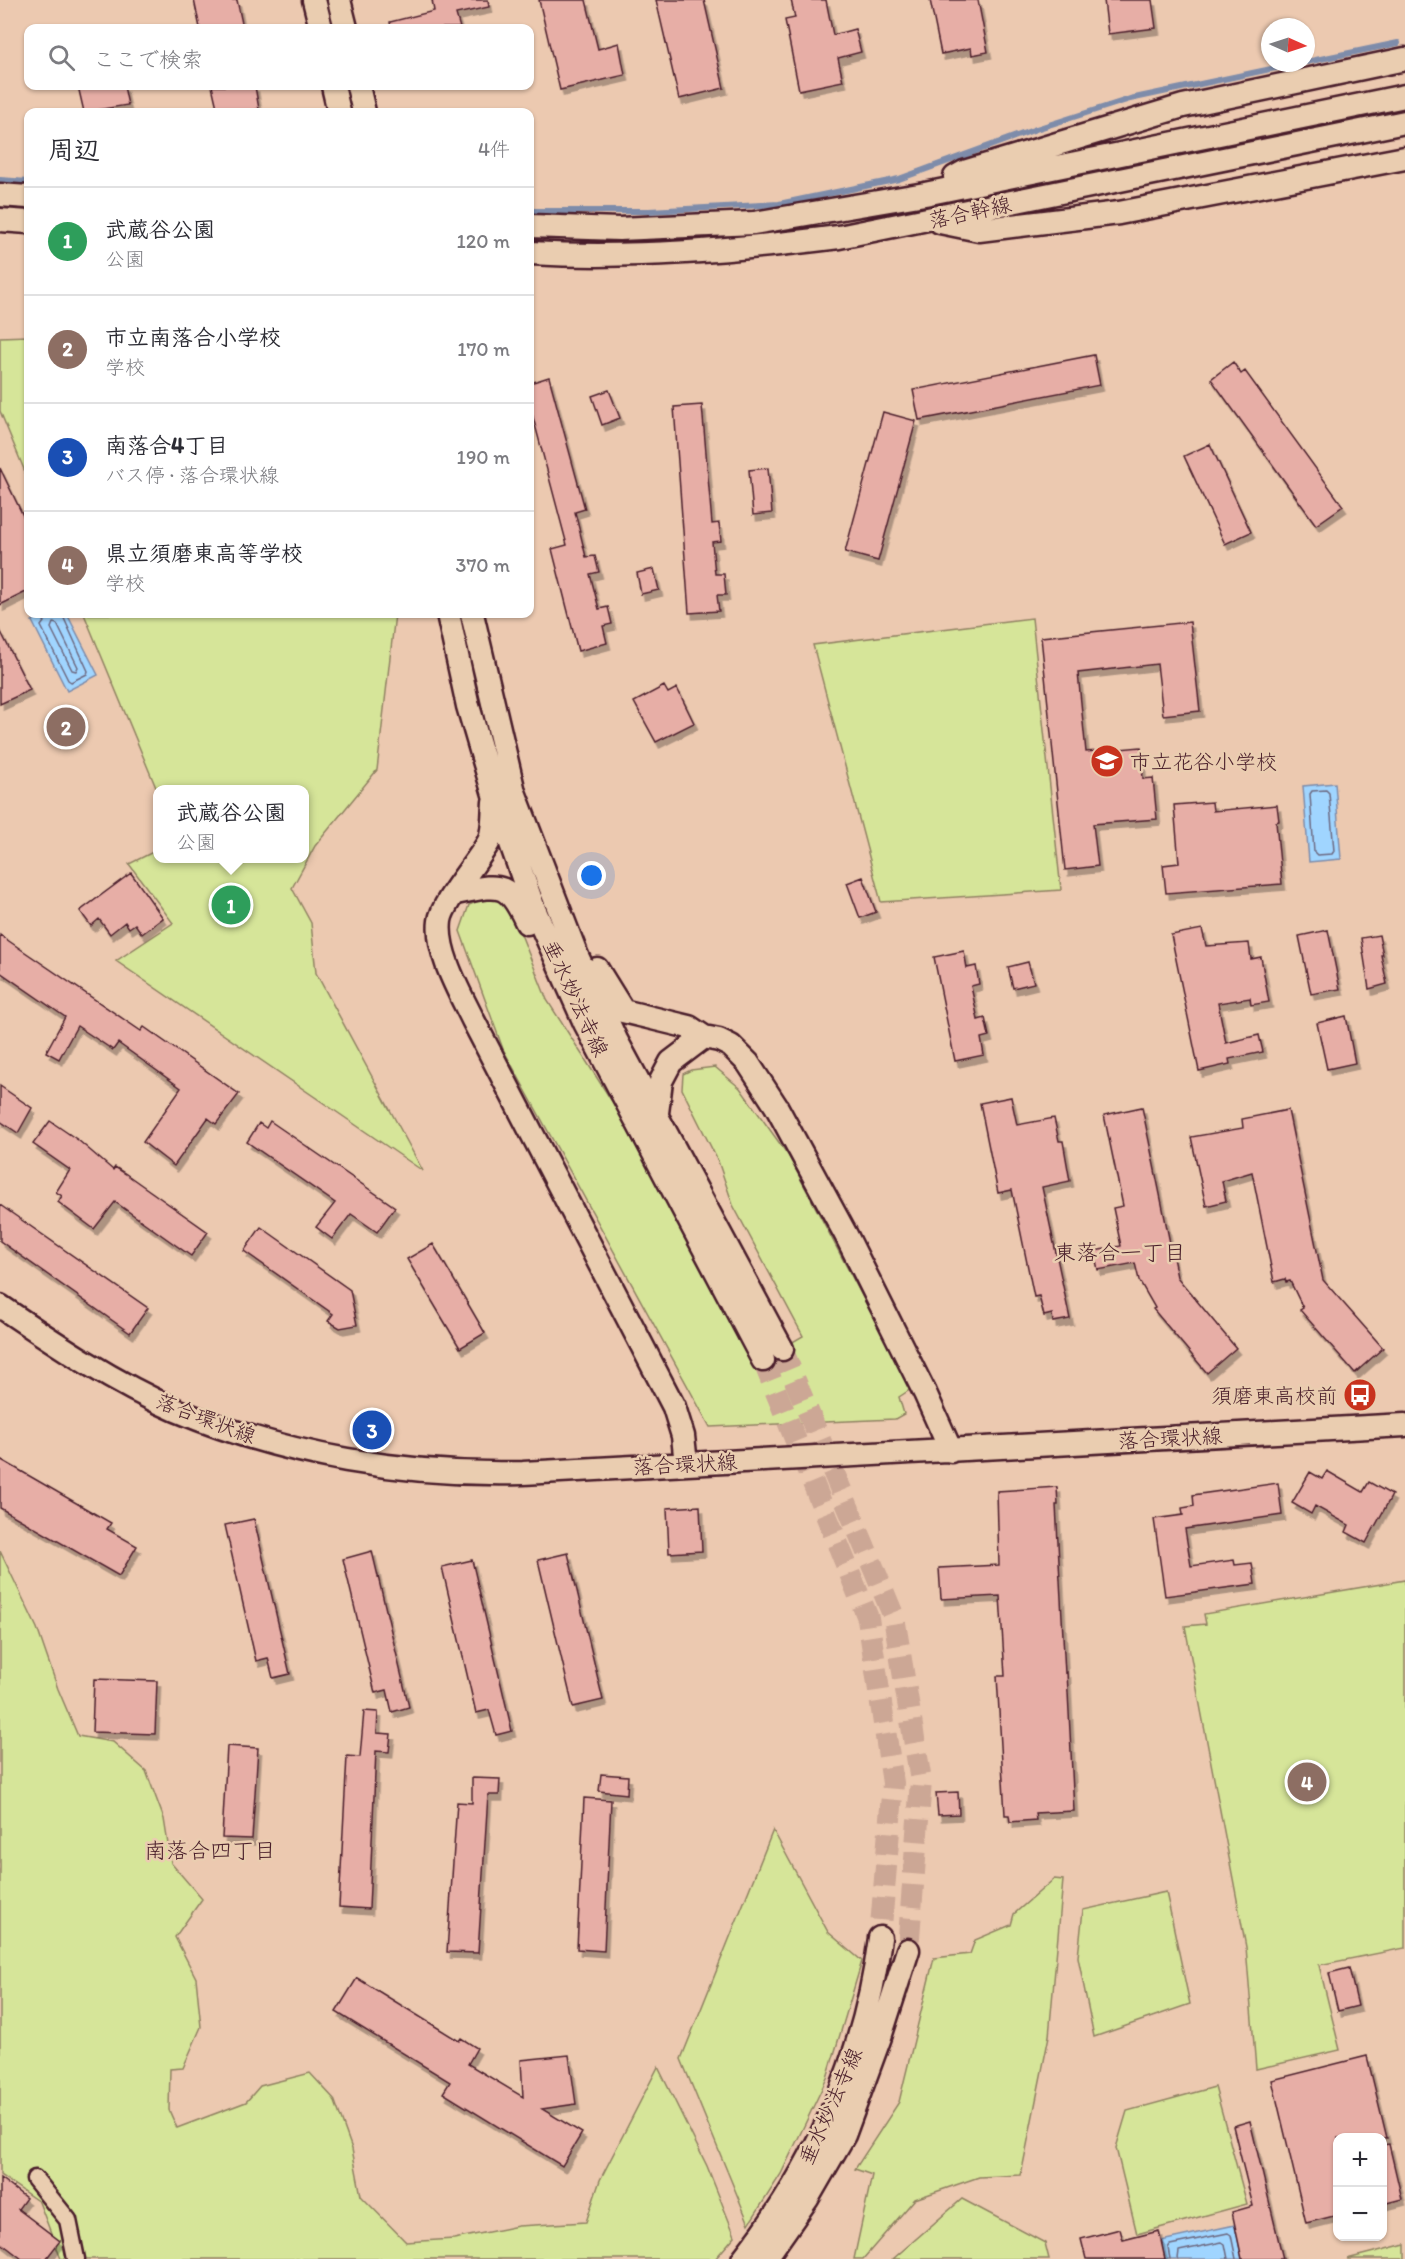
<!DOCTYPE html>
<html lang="ja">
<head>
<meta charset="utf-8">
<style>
  :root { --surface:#fff; --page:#f7f7f7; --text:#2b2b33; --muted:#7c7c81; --line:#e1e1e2; --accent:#c8321e }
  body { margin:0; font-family:Itim,"Klee One",sans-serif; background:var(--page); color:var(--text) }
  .controls { position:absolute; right:18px; bottom:18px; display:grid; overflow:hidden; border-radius:12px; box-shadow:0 2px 4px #0004 }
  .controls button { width:54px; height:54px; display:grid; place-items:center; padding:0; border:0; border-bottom:2px solid var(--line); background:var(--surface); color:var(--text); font:30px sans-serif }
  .compass { position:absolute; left:1261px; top:18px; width:54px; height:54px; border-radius:50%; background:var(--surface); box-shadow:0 2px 4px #0004; rotate:93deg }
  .you { position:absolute; left:592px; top:876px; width:21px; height:21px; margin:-15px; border:4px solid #fff; border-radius:50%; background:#1a73e8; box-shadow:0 0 0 9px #1a73e833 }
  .badge { display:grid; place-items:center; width:39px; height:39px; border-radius:50%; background:var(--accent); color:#fff; font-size:20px; font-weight:700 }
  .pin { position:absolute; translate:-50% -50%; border:3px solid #fff; box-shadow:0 2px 6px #0006 }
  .popup { position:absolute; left:153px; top:785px; width:156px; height:78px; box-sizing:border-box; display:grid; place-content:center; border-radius:12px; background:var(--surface); filter:drop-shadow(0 2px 4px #0005); font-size:20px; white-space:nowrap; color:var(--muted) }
  .popup b { font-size:22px; color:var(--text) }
  .popup::after { content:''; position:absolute; left:50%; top:100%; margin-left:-12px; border:12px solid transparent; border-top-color:var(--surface) }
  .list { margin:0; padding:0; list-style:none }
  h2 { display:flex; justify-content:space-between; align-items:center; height:78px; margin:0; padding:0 24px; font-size:26px }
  h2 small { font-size:20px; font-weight:400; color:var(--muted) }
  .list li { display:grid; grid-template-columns:39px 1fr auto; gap:18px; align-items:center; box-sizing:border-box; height:108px; padding:0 24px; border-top:2px solid var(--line) }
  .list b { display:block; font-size:22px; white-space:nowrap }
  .list p { margin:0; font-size:20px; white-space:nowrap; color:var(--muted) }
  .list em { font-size:20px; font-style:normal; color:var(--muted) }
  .icon { flex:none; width:33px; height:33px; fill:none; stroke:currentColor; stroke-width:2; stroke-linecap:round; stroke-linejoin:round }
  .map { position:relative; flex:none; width:1405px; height:2259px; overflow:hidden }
  .search { position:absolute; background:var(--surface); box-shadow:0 2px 4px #0004; left:24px; top:24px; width:510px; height:66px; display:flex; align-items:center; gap:15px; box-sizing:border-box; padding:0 21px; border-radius:12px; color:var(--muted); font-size:22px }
  .panel { position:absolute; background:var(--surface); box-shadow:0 2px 4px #0004; left:24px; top:108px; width:510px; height:510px; border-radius:12px }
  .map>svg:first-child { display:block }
  .green { fill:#d6e599; stroke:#908262; stroke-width:1.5 }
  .water { fill:#a0d5ff; stroke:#7e8caa; stroke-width:1.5 }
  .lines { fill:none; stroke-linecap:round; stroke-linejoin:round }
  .shore { stroke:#6c6880; stroke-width:1.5 }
  .stream { stroke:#7e8caa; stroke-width:6 }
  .building { fill:#e7aea6; stroke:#4a1f2b; stroke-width:1.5; filter:url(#shadow) }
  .secondary-tunnel { stroke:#cca795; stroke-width:22; stroke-dasharray:22 11; stroke-linecap:butt }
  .street-casing { stroke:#4a1f2b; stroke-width:21 }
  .secondary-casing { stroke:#4a1f2b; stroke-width:27 }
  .street { stroke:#eacdb0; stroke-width:16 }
  .secondary { stroke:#eacdb0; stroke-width:22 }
  .labels { text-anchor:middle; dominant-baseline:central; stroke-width:5; stroke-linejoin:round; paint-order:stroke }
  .street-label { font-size:21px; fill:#4a1f2b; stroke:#eacdb0 }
  .poi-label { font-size:21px; fill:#4a1f2b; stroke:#eacdb0; text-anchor:start }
  .neighbourhood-label { font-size:22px; fill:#4a1f2b; stroke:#eacdb0 }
</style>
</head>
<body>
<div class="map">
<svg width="1405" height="2259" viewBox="0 0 1405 2259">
  <defs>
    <filter id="shadow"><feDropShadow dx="3.5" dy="6" stdDeviation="0" flood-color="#0004"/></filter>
  </defs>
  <rect width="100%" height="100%" fill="#ecc9b0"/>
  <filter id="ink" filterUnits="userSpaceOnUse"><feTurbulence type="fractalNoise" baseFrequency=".0167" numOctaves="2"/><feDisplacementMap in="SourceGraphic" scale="12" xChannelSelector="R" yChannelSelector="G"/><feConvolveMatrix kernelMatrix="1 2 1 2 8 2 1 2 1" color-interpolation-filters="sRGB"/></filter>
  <g filter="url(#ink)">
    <!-- green -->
    <path class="green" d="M28 336V479L0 411V337Z
      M84 614H395L377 770 315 846 292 888 311 923 316 973 423 1171 116 961 173 923 129 864 157 850 158 858H304V790H157Z
      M1032 618 1061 890 881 902 813 645Z
      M483 899 499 900 511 909 547 1000 631 1131 753 1365 803 1336 733 1205 718 1161 682 1089 683 1074 691 1070 715 1067 740 1088 788 1155 911 1389 899 1397 904 1414 895 1419 710 1427 503 1049 460 931 469 905Z
      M0 1551 37 1628 58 1689 78 1736 113 1742 146 1771 164 1819 171 1863 202 1899 175 1937 196 1978 201 2027 183 2068 170 2069 169 2110 177 2128 246 2102 260 2086 310 2073 334 2099 352 2149 361 2196 406 2242 454 2239 518 2226 586 2222 600 2180 658 2067 707 2166 735 2236 715 2259H61L39 2202 0 2175Z
      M1405 1580V1948L1319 1965 1340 2050 1256 2069 1246 1947 1185 1626 1206 1624 1204 1614Z
      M773 1830 828 1932 862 1961 827 2078 781 2174 749 2224 681 2059Z
      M1054 1879 1063 1880 1049 2036 1021 2175 979 2177 915 2199 863 2259H854L872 2175 855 2169 899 2102 934 1958 970 1954 975 1940 1011 1925 1014 1914Z
      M1166 1892 1190 2004 1094 2037 1078 1957 1083 1910Z
      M1215 2087 1247 2204 1137 2234 1116 2148 1127 2111Z
      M962 2199 1045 2243 1049 2259H893Z
      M1405 2244V2259H1347Z"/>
    <!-- water -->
    <path class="water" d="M46 614H67L98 675 67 691 32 621Z
      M1335 783 1341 859 1309 862 1303 786Z
      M1235 2225 1242 2259H1165L1161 2241Z"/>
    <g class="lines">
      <!-- shore -->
      <path class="shore" d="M47 614V618L41 626 68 680 71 682 87 674 88 671 62 614
        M53 623 57 624 78 667 76 671 72 670 51 628Z
        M1326 790 1329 793 1334 851 1332 854 1317 855 1314 852 1310 794 1312 791Z
        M1170 2259 1168 2248 1170 2245 1228 2233 1231 2235 1236 2259
        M1178 2259 1179 2251 1222 2242 1225 2244 1228 2259"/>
      <!-- stream -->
      <path class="stream" d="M1306 62 1398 43
        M0 180 28 182
        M530 211H649L779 204 899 179 1036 129 1130 99 1299 63"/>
    </g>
    <!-- building -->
    <path class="building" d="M194 0H237L243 28H200Z
      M432 0H488L489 7 456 14 460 28H391L390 22 434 11Z
      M539 0H586L598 49 619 43 625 75 560 90Z
      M656 0H704L724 88 679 99Z
      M791 0H826L833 35 855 29 861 52 838 58 843 81 799 90 785 20 795 18Z
      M930 0H978L988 52 972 55 971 48 941 54Z
      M1104 0H1152L1156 28 1108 34Z
      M78 86H124L128 105 84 112Z
      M212 86H255L259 109 243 112H218Z
      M1094 355 1100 385 919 420 913 390Z
      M1233 362 1241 374 1245 371 1343 506 1316 525 1211 379Z
      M549 377 585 509 575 512 586 557 595 556 599 572 590 574 599 609 608 607 612 624 603 626 607 643 578 651 552 549 567 545 530 406V383Z
      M609 390 620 418 602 425 592 396Z
      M702 405 712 524 719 523 721 541 712 542 715 574H724L726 595H717L719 611 689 613 674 407Z
      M883 412 916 421 878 561 845 552Z
      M1210 444 1251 532 1225 544 1184 456Z
      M0 468 28 526V591L0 605Z
      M768 468 772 513 753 515 749 470Z
      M654 569 659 590 641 594 637 573Z
      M1190 622 1200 711 1163 715 1157 664 1078 673 1086 752 1141 747 1143 779 1153 778 1157 819 1093 824 1098 866 1065 870 1041 637Z
      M0 630 30 690 0 704Z
      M664 686 668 693 677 688 694 723 656 742 634 702Z
      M1212 802 1213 811 1277 805 1279 821 1276 822 1282 884 1166 893 1163 865 1179 863 1174 805Z
      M131 873 163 918 142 934 135 924 129 928 125 922 110 934 99 919 91 926 80 911Z
      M863 877 876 912 860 918 847 883Z
      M1202 929 1206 946 1249 943 1251 959 1261 957 1269 1002 1251 1005 1250 998 1218 1003 1226 1043 1259 1035 1263 1052 1229 1059 1230 1064 1199 1071 1171 935Z
      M1328 930 1340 989 1311 994 1299 936Z
      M0 935 141 1031 144 1027 239 1094 216 1124 208 1118 174 1166 143 1142 181 1088 118 1043 113 1050 77 1026 59 1059 46 1052 65 1017 0 972Z
      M1379 935 1383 955H1381L1387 984 1369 989 1361 938Z
      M964 951 967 968 976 966 979 984 971 986 978 1020 985 1018 989 1036 981 1038 984 1055 955 1061 934 957Z
      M1028 962 1034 983 1013 988 1008 967Z
      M1346 1016 1355 1063 1327 1069 1317 1023Z
      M0 1086 32 1108 18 1133 0 1121Z
      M1011 1097 1017 1125 1054 1118 1059 1141H1063L1070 1181 1042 1187 1070 1319 1053 1322 1052 1314 1044 1316 1039 1296 1034 1297 1012 1190 998 1193 980 1103Z
      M1142 1107 1177 1277 1236 1348 1207 1373 1153 1309 1155 1308 1139 1280 1135 1263 1098 1270 1094 1251 1121 1246 1113 1208 1123 1206 1104 1115Z
      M1288 1110 1323 1280 1383 1348 1355 1373 1300 1310 1303 1308 1290 1281 1286 1282 1285 1279 1274 1282 1252 1172 1222 1181 1226 1201 1206 1206 1191 1137 1243 1128 1242 1119Z
      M50 1121 78 1140 113 1170 115 1167 126 1174 208 1232 191 1256 115 1202 94 1229 58 1202 62 1196 56 1192 70 1170 33 1144Z
      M270 1121 395 1207 377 1232 351 1214 332 1239 316 1227 335 1203 247 1142 259 1123 266 1128Z
      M0 1205 148 1308 130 1333 0 1241Z
      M261 1227 350 1290 357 1325 340 1328 328 1321 333 1314 244 1251Z
      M433 1244 485 1333 460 1348 407 1259Z
      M0 1459 111 1523 107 1529 137 1546 119 1576 0 1508Z
      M1327 1471 1363 1492 1369 1482 1392 1495 1366 1543 1346 1532 1349 1525 1315 1506 1311 1514 1292 1503 1310 1472 1322 1479Z
      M1278 1483 1282 1515 1185 1529 1191 1566 1234 1560 1235 1565 1252 1563 1255 1584 1165 1596 1154 1519 1183 1515 1182 1508 1194 1506 1193 1495Z
      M1057 1487 1058 1505H1056L1065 1673 1067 1672 1074 1811 1035 1813 1036 1820 1010 1822 1009 1815H1005L997 1676H1005L1000 1596 941 1599 939 1568 999 1565 997 1491Z
      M700 1506 702 1551 669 1553 667 1508Z
      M254 1519 290 1674 273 1678 268 1658 256 1661 225 1525Z
      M372 1551 409 1707 392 1712 387 1690 375 1693 343 1559Z
      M568 1553 603 1700 573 1707 538 1560Z
      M472 1560 512 1731 496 1735 489 1710 476 1713 442 1567Z
      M94 1679 157 1681 155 1734 92 1732Z
      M364 1711 378 1712 377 1733 391 1734 389 1752 376 1751 369 1909 339 1907 347 1756 360 1757Z
      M227 1746 258 1748 252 1839 222 1838Z
      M601 1774 628 1776 627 1794 599 1791Z
      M472 1778 500 1779 499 1795H488L478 1953 447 1952 457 1802 472 1803Z
      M958 1792 959 1814 938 1815 936 1793Z
      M584 1798 611 1800 604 1951 577 1949Z
      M1349 1968 1358 2006 1338 2011 1329 1973Z
      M357 1978 459 2041 461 2038 477 2048 468 2064 523 2097 521 2060 569 2055 576 2104 542 2109 582 2133 562 2166 443 2093 450 2082 336 2012Z
      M1367 2056 1387 2138H1338V2215L1306 2223 1272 2080Z
      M1250 2121 1271 2209 1283 2259H1242L1232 2212 1253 2206 1233 2126Z
      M1389 2144 1402 2199 1383 2204V2145Z
      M0 2178 26 2198 18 2209 60 2241 46 2259H22L0 2242Z
      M1120 2229 1123 2240 1159 2231 1165 2259H1086L1081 2239Z"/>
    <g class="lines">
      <!-- secondary-tunnel -->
      <path class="secondary-tunnel" d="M782 1349 894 1617 921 1781 908 1950
        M763 1360 868 1618 893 1783 880 1938"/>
      <!-- street casing -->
      <g class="street-casing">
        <path id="street" d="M35 2179 68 2220 76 2259"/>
      </g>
      <!-- secondary casing -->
      <g class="secondary-casing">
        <path id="secondary" d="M314 0 321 28
          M339 0 346 28
          M333 86 339 112
          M358 86 364 112
          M955 177 964 172 1183 106 1405 59
          M0 195 28 197
          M0 220 28 222
          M940 222 979 230 1119 213 1405 158
          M530 226 619 229 754 223 925 194 1405 96
          M530 253C634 259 736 250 839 237L1405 122
          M448 614 468 706 495 798 534 909 585 1023 763 1360
          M472 614 514 792 577 956 616 1040 782 1349
          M494 802C493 814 494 833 488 843 477 863 442 902 440 921 436 952 460 993 473 1020L674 1407 683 1436 686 1464
          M455 893C499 885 507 879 527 923
          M597 969 623 1011 689 1027 704 1037 719 1040 731 1046 748 1063 776 1106 846 1235 925 1393 951 1451
          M657 1113 661 1081 671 1062 704 1037
          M0 1306C56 1344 114 1383 176 1410 285 1456 406 1476 523 1473L1405 1425
          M743 2259C817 2166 865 2055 880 1938
          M765 2259 807 2199 844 2135 880 2037 908 1950"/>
      </g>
      <!-- street -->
      <use href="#street" class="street"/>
      <!-- secondary -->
      <use href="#secondary" class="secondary"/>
    </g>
  </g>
  <!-- icons -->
  <defs>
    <g id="school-disc" transform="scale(1.725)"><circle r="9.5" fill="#c8321e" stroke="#eacdb0"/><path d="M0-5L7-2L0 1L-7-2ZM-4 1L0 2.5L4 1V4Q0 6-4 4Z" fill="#fff"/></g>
    <g id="bus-disc" transform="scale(1.725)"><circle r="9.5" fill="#c8321e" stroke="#eacdb0"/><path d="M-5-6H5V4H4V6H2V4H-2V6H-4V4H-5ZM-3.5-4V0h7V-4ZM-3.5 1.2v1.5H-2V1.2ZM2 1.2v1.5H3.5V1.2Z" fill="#fff"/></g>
  </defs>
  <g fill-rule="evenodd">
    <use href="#school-disc" x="1107" y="761"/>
    <use href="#bus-disc" x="1360" y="1395"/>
  </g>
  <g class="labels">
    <!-- street labels -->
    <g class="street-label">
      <text transform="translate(970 212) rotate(-12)">落合幹線</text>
      <text transform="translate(576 998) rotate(65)">垂水妙法寺線</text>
      <text transform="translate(206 1418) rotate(21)">落合環状線</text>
      <text transform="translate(1170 1438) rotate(-3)">落合環状線</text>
      <text transform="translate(685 1464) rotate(-3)">落合環状線</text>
      <text transform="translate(830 2106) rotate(-66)">垂水妙法寺線</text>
    </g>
    <!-- poi labels -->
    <g class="poi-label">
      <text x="1130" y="761">市立花谷小学校</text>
      <text x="1337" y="1395" text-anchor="end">須磨東高校前</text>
    </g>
    <!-- neighbourhood labels -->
    <g class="neighbourhood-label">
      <text x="1120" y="1252">東落合一丁目</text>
      <text x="210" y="1850">南落合四丁目</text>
    </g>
  </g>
</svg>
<div class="controls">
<button>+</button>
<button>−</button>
</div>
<svg class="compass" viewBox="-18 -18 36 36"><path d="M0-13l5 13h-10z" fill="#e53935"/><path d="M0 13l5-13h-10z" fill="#7c7c81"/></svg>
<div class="you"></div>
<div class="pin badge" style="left:231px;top:905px;background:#2e9e5b">1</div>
<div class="popup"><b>武蔵谷公園</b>公園</div>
<div class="pin badge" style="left:66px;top:727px;background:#8d6e63">2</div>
<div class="pin badge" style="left:372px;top:1430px;background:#1a4fb4">3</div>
<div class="pin badge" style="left:1307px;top:1782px;background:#8d6e63">4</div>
<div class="search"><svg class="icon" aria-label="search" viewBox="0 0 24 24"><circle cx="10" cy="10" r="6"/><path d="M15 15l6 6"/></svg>ここで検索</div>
<section class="panel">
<h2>周辺<small>4件</small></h2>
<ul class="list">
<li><span class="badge" style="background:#2e9e5b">1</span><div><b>武蔵谷公園</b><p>公園</p></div><em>120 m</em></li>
<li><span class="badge" style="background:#8d6e63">2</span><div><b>市立南落合小学校</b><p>学校</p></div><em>170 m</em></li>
<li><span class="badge" style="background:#1a4fb4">3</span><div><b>南落合4丁目</b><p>バス停 · 落合環状線</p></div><em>190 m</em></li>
<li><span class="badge" style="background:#8d6e63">4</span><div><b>県立須磨東高等学校</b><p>学校</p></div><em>370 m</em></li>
</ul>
</section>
</div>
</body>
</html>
